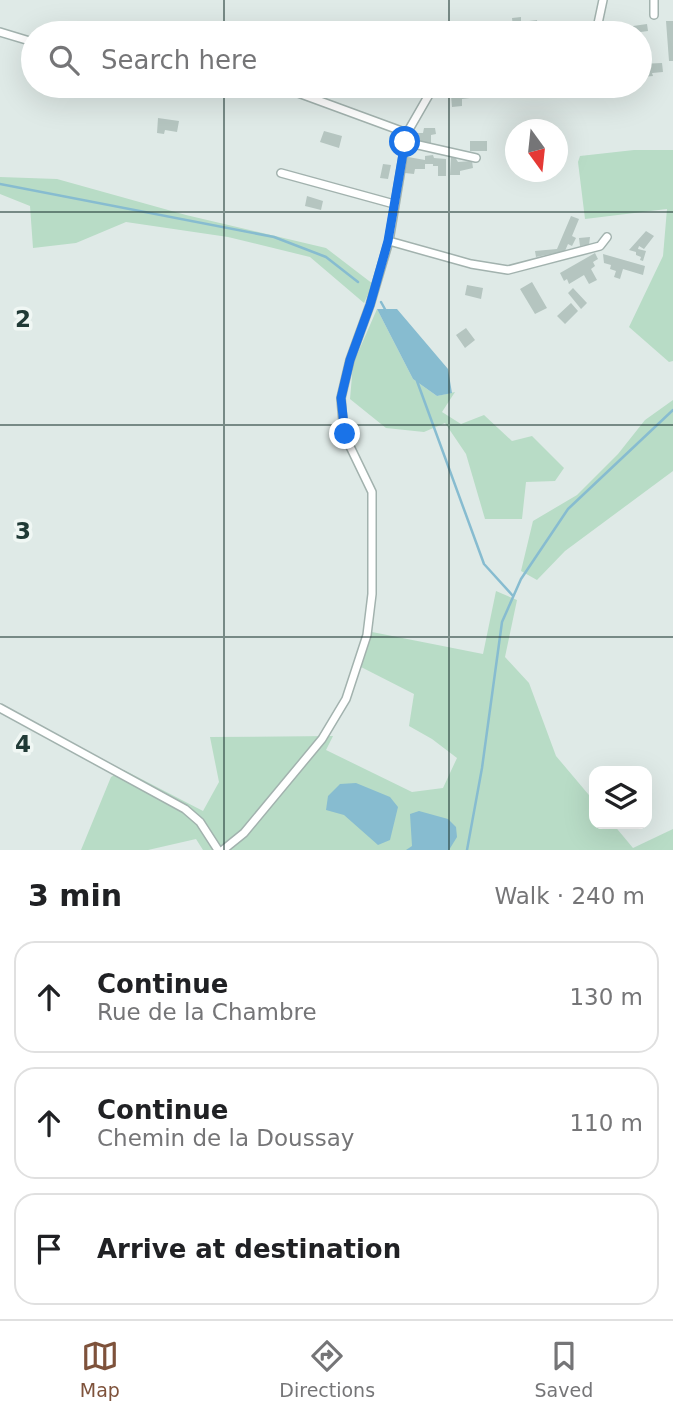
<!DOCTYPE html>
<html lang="en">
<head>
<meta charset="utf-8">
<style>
  :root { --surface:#fff; --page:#f6f6f6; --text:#202124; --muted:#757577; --line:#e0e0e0; --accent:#7e523b }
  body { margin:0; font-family:"DejaVu Sans",sans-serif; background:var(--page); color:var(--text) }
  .controls { position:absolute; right:21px; bottom:21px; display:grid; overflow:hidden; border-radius:14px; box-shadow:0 7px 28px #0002 }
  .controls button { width:63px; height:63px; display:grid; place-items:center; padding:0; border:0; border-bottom:2px solid var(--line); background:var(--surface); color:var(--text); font:35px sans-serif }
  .compass { position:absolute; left:505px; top:119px; width:63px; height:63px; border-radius:50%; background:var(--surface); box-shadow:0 7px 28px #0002; rotate:165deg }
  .stop { position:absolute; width:21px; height:21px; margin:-16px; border:5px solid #1a73e8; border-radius:50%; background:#fff }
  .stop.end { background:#1a73e8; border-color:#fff; box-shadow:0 2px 7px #0008 }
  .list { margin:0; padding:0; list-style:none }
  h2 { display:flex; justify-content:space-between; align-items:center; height:91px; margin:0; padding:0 28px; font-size:30px }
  h2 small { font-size:23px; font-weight:400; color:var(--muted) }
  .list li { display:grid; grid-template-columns:46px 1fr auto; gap:21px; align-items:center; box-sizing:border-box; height:112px; margin:0 14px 14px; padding:0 14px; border:2px solid var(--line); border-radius:21px }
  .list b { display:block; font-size:26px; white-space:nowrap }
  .list p { margin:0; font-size:23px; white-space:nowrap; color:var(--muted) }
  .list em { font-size:23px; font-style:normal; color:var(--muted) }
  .icon { flex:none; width:38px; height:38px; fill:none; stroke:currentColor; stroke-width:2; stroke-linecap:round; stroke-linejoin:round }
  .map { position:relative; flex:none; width:673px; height:850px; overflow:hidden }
  .search { position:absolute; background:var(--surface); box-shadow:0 7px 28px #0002; left:21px; right:21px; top:21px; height:77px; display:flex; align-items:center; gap:18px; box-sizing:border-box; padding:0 24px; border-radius:38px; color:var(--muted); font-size:26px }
  .sheet { height:469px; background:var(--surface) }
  nav { display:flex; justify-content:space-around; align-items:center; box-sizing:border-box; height:98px; border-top:2px solid var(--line); background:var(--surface); font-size:19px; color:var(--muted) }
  nav a { display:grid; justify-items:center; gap:4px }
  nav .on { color:var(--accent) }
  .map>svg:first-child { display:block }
  .green { fill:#b8dcc6 }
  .water { fill:#87bcd0 }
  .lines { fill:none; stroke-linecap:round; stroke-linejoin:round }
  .stream { stroke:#87bcd0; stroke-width:2.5 }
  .building { fill:#b5c5c0 }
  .street-casing { stroke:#a2b2ae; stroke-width:10 }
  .street { stroke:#fff; stroke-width:7 }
  .route { stroke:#1a73e8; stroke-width:9 }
  .grid { fill:none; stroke:#203a36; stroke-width:2; stroke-opacity:0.55 }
  .grid-label { font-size:23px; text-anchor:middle; font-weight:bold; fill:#203a36; stroke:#f0f7f4; stroke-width:7; stroke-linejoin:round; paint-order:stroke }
</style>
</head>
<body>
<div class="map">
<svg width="673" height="850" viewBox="0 0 673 850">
  <rect width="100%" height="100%" fill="#dfeae7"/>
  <!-- green -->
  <path class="green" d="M634 150H673V361L669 362 629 327 663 256 667 209 585 219 578 162 580 156Z
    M0 177 57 179 186 215 326 248 373 284 364 303 310 257 228 237 126 222 76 243 33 248 30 206 0 194Z
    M377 309 413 379 437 396 455 392 442 412 461 424 484 415 512 441 532 436 564 468 555 481 526 482 522 519H485L466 454 445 423 424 432 386 428 350 399 353 364Z
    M673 400V471L565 551 537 580 521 571 533 521 577 495 618 454 645 420Z
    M496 591 517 600 505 657 529 683 556 756 594 801V824H613L633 848 673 829V850H203L196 839 148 850H81L111 777 124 770 203 811 219 782 210 737 333 736 326 750 412 792 443 788 457 758 432 739 409 726 414 694 361 667 372 632 483 654Z"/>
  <!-- water -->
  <path class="water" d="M377 309H397L448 369 452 393 437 396 413 379Z
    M356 783 390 797 398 807 390 840 378 845 344 815 326 810 328 796 340 784Z
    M419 811 448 819 456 827 457 837 449 850H406L412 846 410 814Z"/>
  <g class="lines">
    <!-- stream -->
    <path class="stream" d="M0 184 274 237 326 257 358 282
      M381 302 386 311
      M417 381 484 564 513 596
      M467 850 482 768 502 622 521 579 568 509 673 410"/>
  </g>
  <!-- building -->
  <path class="building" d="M521 17V22L537 20 538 31 522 32 521 27H513L512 18Z
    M493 21 494 26 504 25 505 33H466L467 28 482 30V26H488V22Z
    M567 21 568 31 549 33 548 24Z
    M666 21H673V61H669Z
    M647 24 648 31 633 33V26Z
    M662 63 663 72 652 73 653 76 642 77V73H640V64Z
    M498 86H507L508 92 499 93Z
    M470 89V98L462 99V106L452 107 451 95H448L447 90Z
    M158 118 179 121 177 132 165 130 164 134 157 133Z
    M424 128H435L436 134 431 135V146L412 141 414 133H423Z
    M324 131 342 136 339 148 320 142Z
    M470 141H487V151H470Z
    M433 155 434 158 446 159V176H438V166H433V164H425V169H415L414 174 405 173 408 157 425 160V156Z
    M451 157H455L458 162 472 161 473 168 460 171V175H450Z
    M383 164 391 165 388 179 380 178Z
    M307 196 323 201 321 210 305 206Z
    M571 216 579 219 572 236 576 238 572 246 568 244 565 251 536 257 535 251 557 249Z
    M646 231 654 236 644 249 639 246 638 249 646 251 643 261 640 260 641 257 636 255V252L629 250Z
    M590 237 589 245 580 246 579 238Z
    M595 253 598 259 593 262 595 266 591 269 597 280 589 284 584 275 569 284 567 279 564 281 560 273Z
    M603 254 645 266 643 275 623 269 620 279 614 277 616 271 610 269 611 265 604 263Z
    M532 282 547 308 535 314 520 289Z
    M467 285 483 288 481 299 465 295Z
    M573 288 587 303 581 309 568 293Z
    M571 303 578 311 565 324 557 316Z
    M466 328 475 340 465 348 456 335Z"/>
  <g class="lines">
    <!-- street casing -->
    <g class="street-casing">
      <path id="street" d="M654 15V0
        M0 32 33 42
        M596 33 603 0
        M279 86 407 133
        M405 142 476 158
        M281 173 394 204
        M389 241 471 264 508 270 600 246 607 237
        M0 708 185 809 200 822 218 850
        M223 850 244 833 322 739 346 699 367 635 372 594V492L344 434 341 398 350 360 370 305 389 241 407 133 434 86"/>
    </g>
    <!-- street -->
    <use href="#street" class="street"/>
  </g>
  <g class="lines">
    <!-- route -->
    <path class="route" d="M345 434 341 398 350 360 370 305 388 241 405 142"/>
  </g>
  <!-- grid -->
  <path class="grid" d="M224 0V33M449 0V33M224 86V850M449 86V850M0 212H673M0 425H673M0 637H673"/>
  <g class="grid-label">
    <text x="23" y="327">2</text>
    <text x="23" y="539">3</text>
    <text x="23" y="752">4</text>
  </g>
</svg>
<div class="controls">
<button><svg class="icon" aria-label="layers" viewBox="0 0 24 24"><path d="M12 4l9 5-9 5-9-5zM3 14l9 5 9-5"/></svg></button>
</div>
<svg class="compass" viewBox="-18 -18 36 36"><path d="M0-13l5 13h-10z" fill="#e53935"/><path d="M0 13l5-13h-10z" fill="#757577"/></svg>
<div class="stop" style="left:405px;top:142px"></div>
<div class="stop end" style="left:345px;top:434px"></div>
<div class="search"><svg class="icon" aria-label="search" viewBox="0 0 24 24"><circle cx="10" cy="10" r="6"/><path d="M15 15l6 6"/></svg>Search here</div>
</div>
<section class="sheet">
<h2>3 min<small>Walk · 240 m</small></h2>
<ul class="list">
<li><svg class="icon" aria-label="ahead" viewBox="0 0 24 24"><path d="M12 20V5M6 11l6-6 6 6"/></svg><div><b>Continue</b><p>Rue de la Chambre</p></div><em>130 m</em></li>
<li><svg class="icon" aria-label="ahead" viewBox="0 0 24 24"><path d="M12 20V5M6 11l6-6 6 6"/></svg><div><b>Continue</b><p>Chemin de la Doussay</p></div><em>110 m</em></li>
<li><svg class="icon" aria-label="arrive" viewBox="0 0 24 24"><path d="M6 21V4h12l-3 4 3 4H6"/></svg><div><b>Arrive at destination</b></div></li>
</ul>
</section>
<nav>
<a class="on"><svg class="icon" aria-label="map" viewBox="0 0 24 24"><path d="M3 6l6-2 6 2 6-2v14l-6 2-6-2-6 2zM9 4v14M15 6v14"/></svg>Map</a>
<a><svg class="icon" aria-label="directions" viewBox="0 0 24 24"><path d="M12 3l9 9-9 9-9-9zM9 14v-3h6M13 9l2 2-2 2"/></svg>Directions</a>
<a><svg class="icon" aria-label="saved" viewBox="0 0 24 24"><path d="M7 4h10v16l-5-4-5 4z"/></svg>Saved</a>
</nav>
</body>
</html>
